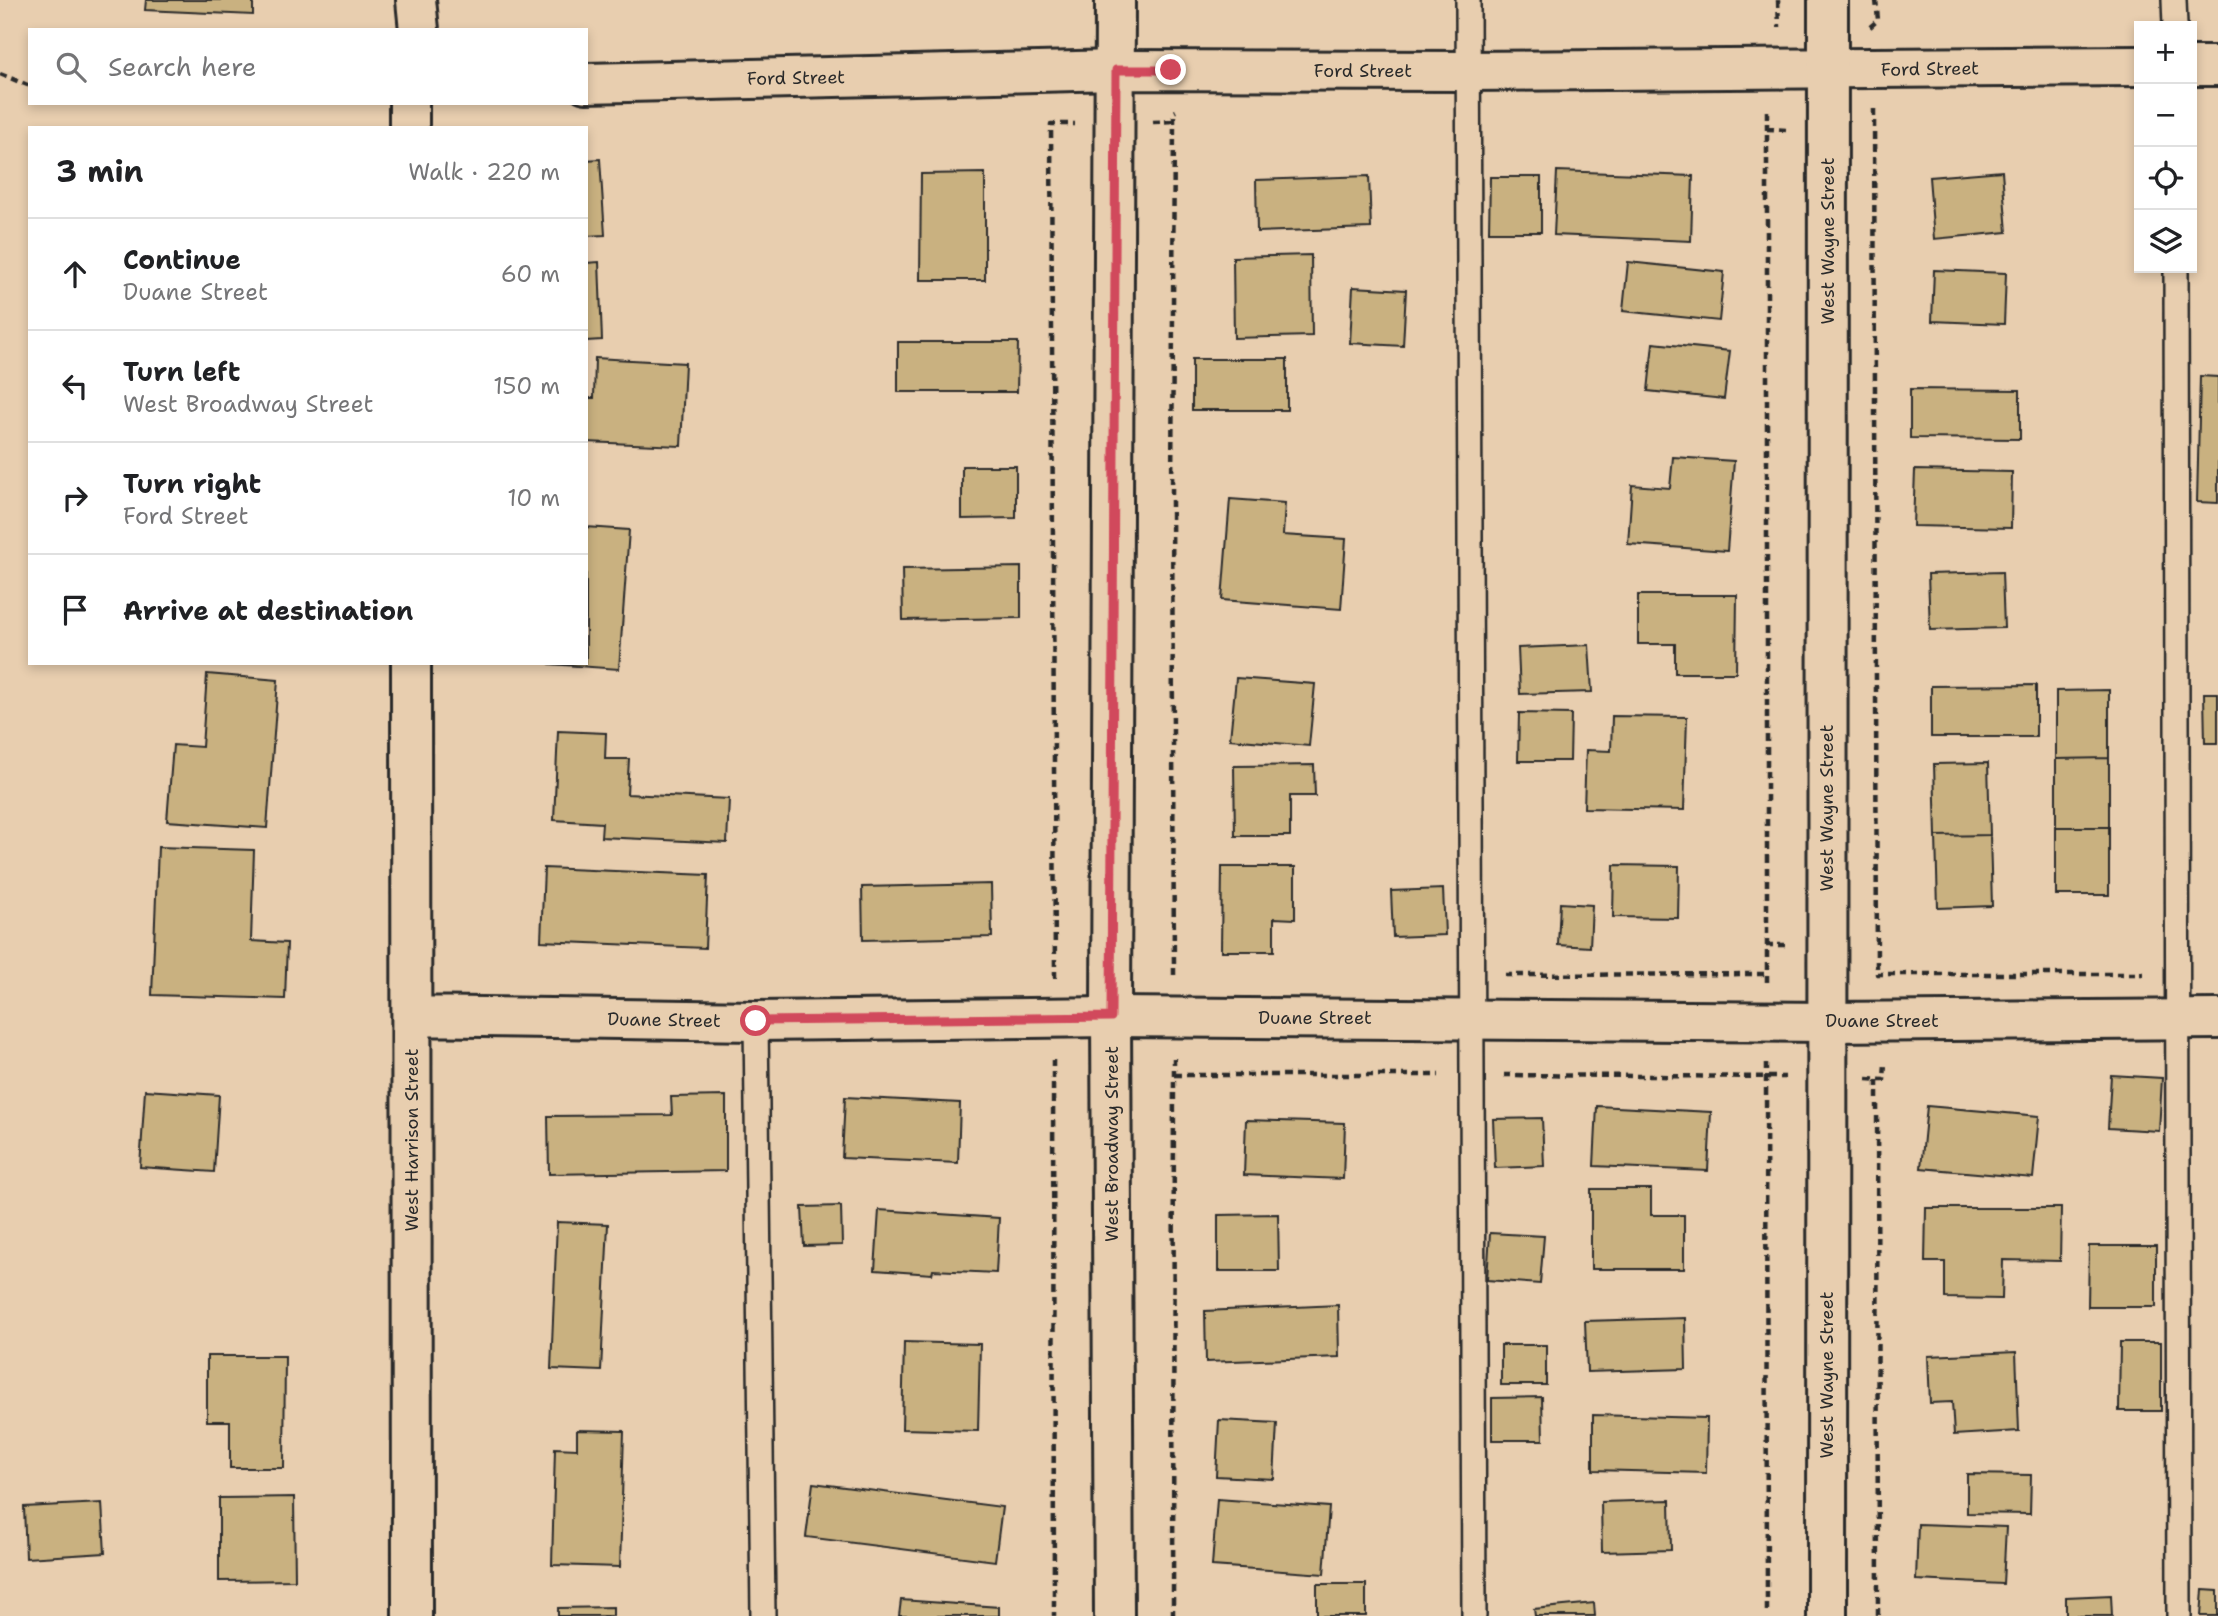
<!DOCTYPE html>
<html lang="en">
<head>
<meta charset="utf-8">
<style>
  :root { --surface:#fff; --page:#f6f6f6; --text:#202124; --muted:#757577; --line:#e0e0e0 }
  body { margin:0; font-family:"Shantell Sans",sans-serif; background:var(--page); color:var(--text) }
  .controls { position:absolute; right:21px; top:21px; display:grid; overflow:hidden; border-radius:0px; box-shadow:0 4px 10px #0003 }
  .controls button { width:63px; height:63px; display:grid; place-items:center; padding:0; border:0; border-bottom:2px solid var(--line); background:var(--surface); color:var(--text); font:35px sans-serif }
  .stop { position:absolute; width:21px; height:21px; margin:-16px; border:5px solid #d1495b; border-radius:50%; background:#fff }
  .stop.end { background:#d1495b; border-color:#fff; box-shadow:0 2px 7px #0008 }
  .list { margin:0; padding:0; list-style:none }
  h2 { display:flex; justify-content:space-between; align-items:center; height:91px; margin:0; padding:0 28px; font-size:30px }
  h2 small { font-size:23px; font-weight:400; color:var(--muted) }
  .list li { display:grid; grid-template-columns:46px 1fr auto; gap:21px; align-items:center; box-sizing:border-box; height:112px; padding:0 28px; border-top:2px solid var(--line) }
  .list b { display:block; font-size:26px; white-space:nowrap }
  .list p { margin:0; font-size:23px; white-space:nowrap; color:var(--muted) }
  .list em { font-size:23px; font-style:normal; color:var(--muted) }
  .icon { flex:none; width:38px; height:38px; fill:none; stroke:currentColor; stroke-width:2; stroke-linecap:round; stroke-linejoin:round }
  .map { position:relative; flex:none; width:2218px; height:1616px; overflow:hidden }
  .search { position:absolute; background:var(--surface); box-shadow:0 4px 10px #0003; left:28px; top:28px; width:560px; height:77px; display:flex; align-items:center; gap:18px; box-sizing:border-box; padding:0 24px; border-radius:0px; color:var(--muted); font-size:26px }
  .panel { position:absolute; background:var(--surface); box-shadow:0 4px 10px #0003; left:28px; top:126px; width:560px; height:539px; border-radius:0px }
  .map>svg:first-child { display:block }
  .building { fill:#c9b180; stroke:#2b2b2b; stroke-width:2 }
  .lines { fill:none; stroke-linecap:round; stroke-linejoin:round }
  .service-casing { stroke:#2b2b2b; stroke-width:28 }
  .minor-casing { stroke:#2b2b2b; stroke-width:44 }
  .tertiary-casing { stroke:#2b2b2b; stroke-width:44 }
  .path { stroke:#2b2b2b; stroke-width:4.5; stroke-dasharray:7 5; stroke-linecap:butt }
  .service { stroke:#e8ceaf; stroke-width:23 }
  .minor { stroke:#e8ceaf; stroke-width:38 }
  .tertiary { stroke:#e8ceaf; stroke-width:38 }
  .route { stroke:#d1495b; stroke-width:9 }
  .labels { text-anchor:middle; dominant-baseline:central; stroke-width:5; stroke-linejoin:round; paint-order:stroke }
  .street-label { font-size:18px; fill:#2b2b2b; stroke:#e8ceaf }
</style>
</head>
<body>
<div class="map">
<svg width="2218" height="1616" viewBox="0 0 2218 1616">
  <rect width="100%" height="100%" fill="#e8ceaf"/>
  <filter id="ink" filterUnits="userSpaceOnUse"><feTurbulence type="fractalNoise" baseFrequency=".0143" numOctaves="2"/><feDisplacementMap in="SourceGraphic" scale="14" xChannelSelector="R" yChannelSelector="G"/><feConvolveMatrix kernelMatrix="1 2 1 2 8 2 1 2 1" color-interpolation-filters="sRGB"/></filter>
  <g filter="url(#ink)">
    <!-- building -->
    <path class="building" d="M146 0H253V15L145 10Z
      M600 159 605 235 586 236V160Z
      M1557 171 1693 176 1691 241 1554 235Z
      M2002 171 2007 232 1934 239 1929 177Z
      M985 173V280H920L921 174Z
      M1369 176 1371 228 1257 232 1256 180Z
      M1490 177H1541V232H1489Z
      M1311 255 1312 336 1234 338 1233 257Z
      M599 262 602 340 586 341V263Z
      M1628 262 1724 272 1719 321 1623 311Z
      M1934 270 2006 273 2004 324 1932 321Z
      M1353 287 1406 290 1403 346 1350 343Z
      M898 342H1018L1017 392H898Z
      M1653 343 1730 351 1724 399 1648 391Z
      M595 358 685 363 681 446 586 442V398H594Z
      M1192 359H1287V410H1192Z
      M2200 376 2218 377V503L2197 502Z
      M1910 389 2020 390V439L1910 438Z
      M1673 457 1734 461 1727 551 1628 544 1632 485 1670 488Z
      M962 466H1016V518L962 519Z
      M1915 470 2012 472 2011 528 1913 526Z
      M1230 499 1285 503 1283 535 1346 539 1341 609 1222 600Z
      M586 527 629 530 619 669 549 664 586 663Z
      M1021 567V618L903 620 902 569Z
      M2002 572 2004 628 1930 630 1928 574Z
      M1638 595H1737L1736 673H1675V644H1638Z
      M1589 645 1592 692 1520 694 1518 648Z
      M207 674 278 680 267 828 167 821 173 745 202 747Z
      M1236 678 1315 684 1309 746 1230 739Z
      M2036 685V737H1931V686Z
      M2109 690V758L2056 759V691Z
      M2204 693H2218V743H2205Z
      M1519 713 1571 714 1570 761H1518Z
      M1612 716 1687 717 1684 810 1584 808 1586 750 1611 751Z
      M558 731 606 733 605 759H629L627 794 729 799 727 843 601 837 602 823 554 820Z
      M2109 758V827H2056V759Z
      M1988 763 1990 835 1936 836 1934 764Z
      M1314 765 1315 796H1290V836H1235L1234 766Z
      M2056 827H2109V895H2056Z
      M1990 835 1992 906 1938 908 1936 836Z
      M158 847 254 850 251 941 287 943 285 999 152 995Z
      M1614 865 1679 866 1678 918 1613 917Z
      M1222 867H1295V919L1274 918V951H1221Z
      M544 868 708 875 705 948 541 941Z
      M991 884 992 937 863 940 862 887Z
      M1443 889 1445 935 1393 937 1391 891Z
      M1560 903 1592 905 1590 947 1558 945Z
      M2111 1075 2162 1078 2159 1131 2108 1128Z
      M145 1090 219 1095 214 1172 140 1167Z
      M726 1096V1171L549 1174 548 1116 672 1115 671 1097Z
      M845 1097 960 1103 958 1163 842 1158Z
      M1597 1106 1711 1112 1708 1171 1594 1166Z
      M1927 1106 2039 1116 2033 1178 1921 1168Z
      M1542 1118 1544 1166 1495 1168 1493 1119Z
      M1246 1120 1345 1123 1343 1179 1244 1175Z
      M1591 1189H1651V1215H1684V1269H1591Z
      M841 1206 842 1245 804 1246 802 1207Z
      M1926 1208H2061L2060 1261 2003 1260 2002 1299 1945 1298V1262H1925Z
      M879 1210 999 1218 996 1273 933 1270 932 1274 875 1270Z
      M1278 1214 1279 1271H1218V1215Z
      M557 1222 608 1224 601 1371 551 1369Z
      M1490 1233 1544 1236 1540 1284 1487 1280Z
      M2089 1246H2156V1307H2088Z
      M1338 1305 1339 1357 1206 1362 1205 1311Z
      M1685 1318 1686 1369 1587 1372 1585 1321Z
      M904 1342 980 1344 978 1431 902 1429Z
      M2120 1342H2161V1411H2119Z
      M1501 1345H1546V1385H1501Z
      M2016 1352 2019 1431 1954 1435 1952 1402 1930 1403 1928 1356Z
      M207 1356H285L284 1468H230V1421H207Z
      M1542 1397 1543 1440H1492V1398Z
      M1593 1415 1707 1418 1706 1473 1593 1470Z
      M1219 1420 1277 1423 1274 1479 1216 1476Z
      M577 1430 624 1431 620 1567 552 1565 555 1448 577 1449Z
      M1967 1474 2031 1475 2030 1514 1967 1513Z
      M813 1483 1002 1507 995 1561 806 1537Z
      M294 1497 295 1580 219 1581V1498Z
      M1217 1499 1329 1507 1324 1574 1212 1566Z
      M1670 1500 1671 1550 1602 1552 1601 1502Z
      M102 1503 105 1553 26 1558 24 1507Z
      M1918 1524 2006 1527 2003 1584 1916 1580Z
      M1317 1584H1366V1616H1317Z
      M2203 1590 2218 1591V1616H2201Z
      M2111 1595 2112 1616H2066V1597Z
      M901 1600 999 1607V1616H899Z
      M1594 1603 1595 1616H1535L1534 1609Z
      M613 1607V1616H558V1608Z"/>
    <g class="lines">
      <!-- service casing -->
      <g class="service-casing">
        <path id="service" d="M1468 0 1474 1616
          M2174 0 2175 26
          M2176 268 2179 1616
          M756 1021 763 1616"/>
      </g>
      <!-- minor casing -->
      <g class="minor-casing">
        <path id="minor" d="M416 0 419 30
          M2192 66H2218
          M586 83 1116 70 1466 71 2139 66
          M409 103V128
          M411 663 412 1616
          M412 1016 756 1021 1111 1017 1827 1022 2218 1019"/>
      </g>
      <!-- tertiary casing -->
      <g class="tertiary-casing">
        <path id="tertiary" d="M1114 1616 1111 1017 1115 0
          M1827 1616 1828 0"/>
      </g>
      <!-- path -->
      <path class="path" d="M1778 0 1779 27
        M1870 27 1878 20 1876 0
        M0 74 30 86
        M1874 109 1877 974H2144
        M1153 122 1174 121
        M1767 129 1787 130
        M1766 945H1785
        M1174 975 1172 498 1174 121V112L1176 111
        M1505 975 1767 974
        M1055 978 1051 124H1075
        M1767 982V108
        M1053 1060 1054 1616
        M1766 1064 1767 1616
        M1174 1075H1439
        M1504 1075 1785 1077
        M1867 1079 1884 1080 1885 1063
        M1877 1080 1878 1616
        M1173 1616 1174 1058"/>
      <!-- service -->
      <use href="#service" class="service"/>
      <!-- minor -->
      <use href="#minor" class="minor"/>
      <!-- tertiary -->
      <use href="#tertiary" class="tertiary"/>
    </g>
  </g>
  <g class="lines" filter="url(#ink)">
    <!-- route -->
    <path class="route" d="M756 1021 1111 1017 1116 70H1171"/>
  </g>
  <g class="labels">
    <!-- street labels -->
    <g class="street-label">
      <text transform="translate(1930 69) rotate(-1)">Ford Street</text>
      <text x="1363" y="71">Ford Street</text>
      <text transform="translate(796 78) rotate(-1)">Ford Street</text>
      <text transform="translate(1828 241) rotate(-90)">West Wayne Street</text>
      <text transform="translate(1827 808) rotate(-90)">West Wayne Street</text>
      <text x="1315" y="1018">Duane Street</text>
      <text transform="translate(664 1020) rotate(1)">Duane Street</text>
      <text x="1882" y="1021">Duane Street</text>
      <text transform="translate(412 1140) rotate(-90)">West Harrison Street</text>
      <text transform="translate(1112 1144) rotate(-90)">West Broadway Street</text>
      <text transform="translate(1827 1375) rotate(-90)">West Wayne Street</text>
    </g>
  </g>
</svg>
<div class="controls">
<button>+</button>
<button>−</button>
<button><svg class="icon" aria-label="locate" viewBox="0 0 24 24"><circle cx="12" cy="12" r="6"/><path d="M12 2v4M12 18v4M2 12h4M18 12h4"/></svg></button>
<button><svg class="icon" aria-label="layers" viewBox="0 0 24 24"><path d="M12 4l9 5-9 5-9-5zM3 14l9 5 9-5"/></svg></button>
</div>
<div class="stop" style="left:756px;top:1021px"></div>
<div class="stop end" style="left:1171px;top:70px"></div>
<div class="search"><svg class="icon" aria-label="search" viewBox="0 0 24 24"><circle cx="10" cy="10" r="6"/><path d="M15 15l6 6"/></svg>Search here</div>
<section class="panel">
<h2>3 min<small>Walk · 220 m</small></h2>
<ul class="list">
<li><svg class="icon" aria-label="ahead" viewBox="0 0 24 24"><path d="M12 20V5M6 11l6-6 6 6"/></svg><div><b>Continue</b><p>Duane Street</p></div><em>60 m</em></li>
<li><svg class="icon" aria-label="left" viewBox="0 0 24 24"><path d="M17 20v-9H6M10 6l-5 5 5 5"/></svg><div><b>Turn left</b><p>West Broadway Street</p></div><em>150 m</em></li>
<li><svg class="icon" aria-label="right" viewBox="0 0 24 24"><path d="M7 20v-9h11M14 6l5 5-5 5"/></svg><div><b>Turn right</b><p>Ford Street</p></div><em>10 m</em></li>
<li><svg class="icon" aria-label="arrive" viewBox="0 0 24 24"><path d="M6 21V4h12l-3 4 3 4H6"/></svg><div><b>Arrive at destination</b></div></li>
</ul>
</section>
</div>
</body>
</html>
